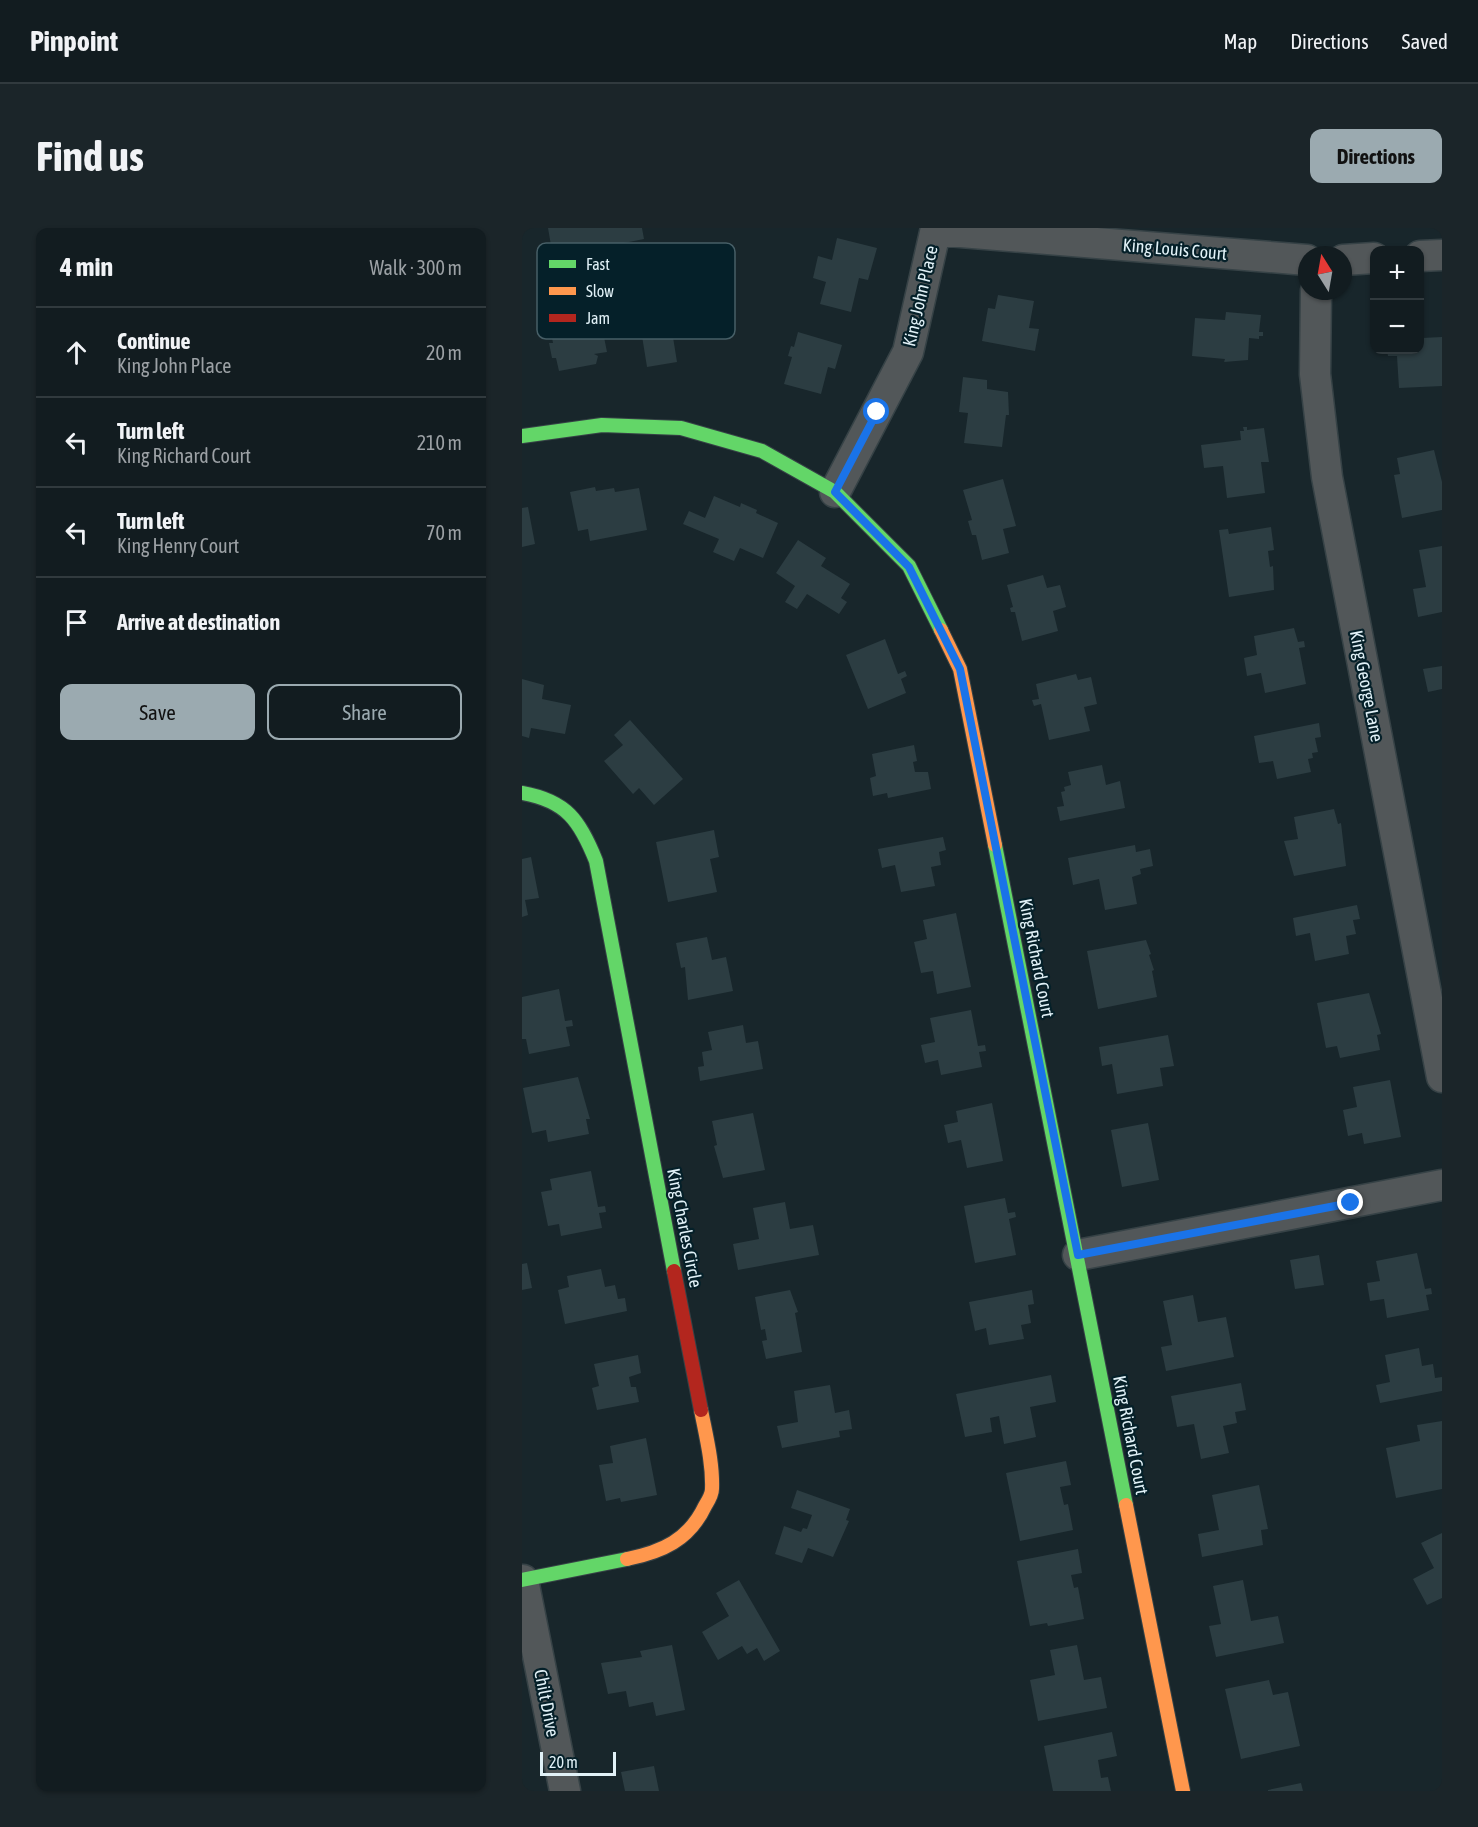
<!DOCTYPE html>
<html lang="en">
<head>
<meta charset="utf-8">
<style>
  :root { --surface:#121c20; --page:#1b2529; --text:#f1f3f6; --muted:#9ca1a5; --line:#313a3e; --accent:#9baab0 }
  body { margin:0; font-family:"Asap Condensed",sans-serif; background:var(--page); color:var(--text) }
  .controls { position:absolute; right:18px; top:18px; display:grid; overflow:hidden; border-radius:12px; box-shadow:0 2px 4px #0004 }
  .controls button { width:54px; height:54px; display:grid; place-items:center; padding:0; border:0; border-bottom:2px solid var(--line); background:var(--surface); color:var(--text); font:30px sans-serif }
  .compass { position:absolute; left:776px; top:18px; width:54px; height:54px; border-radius:50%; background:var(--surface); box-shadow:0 2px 4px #0004; rotate:349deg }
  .scale { position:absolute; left:18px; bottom:15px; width:76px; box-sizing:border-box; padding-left:6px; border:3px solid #e1f1f7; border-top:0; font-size:16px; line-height:21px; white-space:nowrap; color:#e1f1f7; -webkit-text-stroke:4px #052029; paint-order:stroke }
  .stop { position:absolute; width:18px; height:18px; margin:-14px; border:4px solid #1a73e8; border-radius:50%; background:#fff }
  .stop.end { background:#1a73e8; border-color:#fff; box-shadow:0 2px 6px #0008 }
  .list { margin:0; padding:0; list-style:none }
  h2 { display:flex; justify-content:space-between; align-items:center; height:78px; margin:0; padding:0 24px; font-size:26px }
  h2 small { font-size:20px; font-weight:400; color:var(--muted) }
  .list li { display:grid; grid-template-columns:39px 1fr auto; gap:18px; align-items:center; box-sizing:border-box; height:90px; padding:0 24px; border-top:2px solid var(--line) }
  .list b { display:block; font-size:22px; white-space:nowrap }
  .list p { margin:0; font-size:20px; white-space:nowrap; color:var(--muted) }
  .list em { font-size:20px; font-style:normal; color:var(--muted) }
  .actions { display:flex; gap:12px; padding:18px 24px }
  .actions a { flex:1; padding:14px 0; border:2px solid var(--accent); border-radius:12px; text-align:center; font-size:21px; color:var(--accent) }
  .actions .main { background:var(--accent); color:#111 }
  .icon { flex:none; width:33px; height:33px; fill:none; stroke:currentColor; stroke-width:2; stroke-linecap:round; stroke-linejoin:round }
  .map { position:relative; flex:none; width:920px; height:1563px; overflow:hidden; border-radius:12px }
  header { display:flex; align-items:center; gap:36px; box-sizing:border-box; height:84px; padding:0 30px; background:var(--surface); border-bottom:2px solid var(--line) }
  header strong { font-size:28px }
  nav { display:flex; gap:33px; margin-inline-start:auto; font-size:21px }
  .intro { display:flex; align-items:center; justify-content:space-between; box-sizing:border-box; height:144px; padding:0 36px }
  h1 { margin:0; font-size:42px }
  .button { padding:15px 27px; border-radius:12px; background:var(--accent); color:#111; font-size:21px; font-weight:700 }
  main { display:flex; gap:36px; padding:0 36px }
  aside { flex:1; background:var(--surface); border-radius:12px; box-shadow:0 2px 4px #0004 }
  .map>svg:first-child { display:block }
  .building { fill:#2c3d42 }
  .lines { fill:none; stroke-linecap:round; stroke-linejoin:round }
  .street-casing { stroke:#364246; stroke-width:33 }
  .fast-casing { stroke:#364246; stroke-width:16 }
  .slow-casing { stroke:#364246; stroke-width:16 }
  .jam-casing { stroke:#364246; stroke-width:16 }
  .street { stroke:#525759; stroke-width:30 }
  .fast { stroke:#63d668; stroke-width:14 }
  .slow { stroke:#ff974d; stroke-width:14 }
  .jam { stroke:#b3261e; stroke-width:14 }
  .route { stroke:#1a73e8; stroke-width:8 }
  .labels { text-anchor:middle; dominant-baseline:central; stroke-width:4.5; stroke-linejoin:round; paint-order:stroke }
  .street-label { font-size:18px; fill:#e1f1f7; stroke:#052029 }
  .key { fill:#052029; stroke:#475f67; stroke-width:1.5 }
  .key-label { font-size:16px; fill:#e1f1f7 }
</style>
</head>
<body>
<header>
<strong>Pinpoint</strong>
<nav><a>Map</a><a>Directions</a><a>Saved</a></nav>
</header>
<div class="intro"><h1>Find us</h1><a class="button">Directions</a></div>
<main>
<aside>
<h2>4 min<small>Walk · 300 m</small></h2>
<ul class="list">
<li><svg class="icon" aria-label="ahead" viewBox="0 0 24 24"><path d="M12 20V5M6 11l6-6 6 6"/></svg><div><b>Continue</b><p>King John Place</p></div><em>20 m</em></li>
<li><svg class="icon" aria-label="left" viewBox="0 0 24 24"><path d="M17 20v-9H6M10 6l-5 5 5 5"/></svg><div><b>Turn left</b><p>King Richard Court</p></div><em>210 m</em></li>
<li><svg class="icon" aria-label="left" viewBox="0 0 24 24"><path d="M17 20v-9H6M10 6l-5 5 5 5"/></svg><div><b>Turn left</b><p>King Henry Court</p></div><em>70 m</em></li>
<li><svg class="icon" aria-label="arrive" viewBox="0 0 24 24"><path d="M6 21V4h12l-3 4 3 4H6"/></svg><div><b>Arrive at destination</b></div></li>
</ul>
<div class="actions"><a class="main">Save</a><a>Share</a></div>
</aside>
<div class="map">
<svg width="920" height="1563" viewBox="0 0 920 1563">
  <rect width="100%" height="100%" fill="#18262b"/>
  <!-- building -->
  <path class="building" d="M26 0H120L122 11 77 20 82 49 45 57 39 27 31 29Z
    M315 10 355 20 346 52 337 50 329 84 298 76 304 54 291 50 296 28 310 32Z
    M476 67 512 73 507 100 517 101 513 123 460 113 466 80 473 81Z
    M63 81 68 106 81 104 85 124 72 126 76 128 74 136 37 143 34 130H30L27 115H31L26 89Z
    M704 84 739 87 737 104H741V108H737V111L727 110 726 132 702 134 703 131 670 128 673 90 703 92Z
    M150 103 155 134 125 139 120 108Z
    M276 104 320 117 313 141 306 139 299 166 262 156 270 129 266 128 269 118 272 119Z
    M898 105 900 110 920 109V158L877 160 875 128H866L865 122H898Z
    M441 149 465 152V161L486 164 487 187H484L480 219 442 215 446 185 437 184Z
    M721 199H725V202L742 200 747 234H739L743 265 705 270 701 238 682 240 679 217 719 212 718 203H722Z
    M912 222 920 254V282L880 290 872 247 878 246 875 230Z
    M481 251 494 298 481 301 487 325 460 332 454 307H450L446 293 450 292 441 262Z
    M73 259 74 263 92 260 93 264 117 260 125 302 68 313 66 301 56 303 48 264Z
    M192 268 218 279 219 275 235 282 234 285 256 295 241 330 218 320 212 333 191 324 197 311 161 296 167 283 183 290Z
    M6 279 13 316 0 319V280Z
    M749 299 752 322 746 323 748 339 751 338 752 362 707 369 697 302 706 301 707 306Z
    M276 312 304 330 299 338 328 356 319 370 325 374 317 386 285 366 275 381 263 374 273 358 254 345Z
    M920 318V384L896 389 891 361 904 359 897 322Z
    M521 347 525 360 538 357 544 379 531 383 536 403 500 413 493 384H489L488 380 491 379 485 357Z
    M772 400 776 414 782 413 783 419 777 420 784 456 743 465 739 445 725 448 722 430 735 427 732 408Z
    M363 411 376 446 383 443 385 448 379 451 384 465 346 481 324 427Z
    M920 438V461L906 464 901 441Z
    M554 446 556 452 569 449 575 476 562 479 568 503 527 512 519 476 512 478 510 472 517 471 514 456Z
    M0 451 22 457 20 471 49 477 43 506 9 500 7 510 0 508Z
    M108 492 161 551 132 577 117 560 111 566 82 533 101 517 92 507Z
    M797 495 799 509 793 510 796 524 790 525 791 530 786 531 789 544 755 551 751 533 737 535 732 508Z
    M392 517 395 533 391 534 393 544H406L409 561 366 570 365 565 351 568 348 550 354 548 350 526Z
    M580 537 584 557 598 553 603 580 538 593 535 579 542 578 539 564 543 563 542 559 549 557 546 544Z
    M812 581 816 596 819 595 824 638 772 648 762 613 776 611 772 589Z
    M192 602 197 629 188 631 195 664 146 674 134 614Z
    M421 609 424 622 417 624 419 637 409 639 413 658 379 664 373 637 360 640 356 621Z
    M613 617 614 624 628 621 631 638 618 641 619 646 610 649 615 676 583 682 577 651 551 657 546 630Z
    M9 629 17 670 3 672 6 687 0 689V631Z
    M835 677 838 691 831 692 834 706 824 708 827 726 793 733 788 705 774 708 771 690Z
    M434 685 449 759 415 766 411 743 399 745 392 714 405 711 401 692Z
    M185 709 190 732 204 729 211 763 166 772 163 739 159 740 154 715Z
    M624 712 629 726 627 727 632 742 630 743 635 769 576 781 565 723Z
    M37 761 43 793 50 792 51 798 44 799 48 818 7 826 4 811H0V769Z
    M847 765 859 806 855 807 858 822 818 830 815 818 804 820 795 775Z
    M449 782 456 818 463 817 464 823 457 824 460 839 419 847 416 832 403 835 399 817 413 814 408 790Z
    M221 797 224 815 236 813 241 841 178 853 176 839 182 838 180 824 190 822 186 804Z
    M646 807 652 838 638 840 641 858 595 866 590 836 580 838 577 819Z
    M56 849 68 891H64L67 906 26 914 24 902 10 905 1 860Z
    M868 852 879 909 842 916 840 905 826 908 821 882 835 879 831 859Z
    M470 875 481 933 445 940 439 912 426 915 422 897 436 894 434 883Z
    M231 885 243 942 201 950 192 918 195 917 190 893Z
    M626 895 637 952 600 959 589 902Z
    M69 943 76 979 83 978 84 984 77 985 80 1000 39 1008 37 996 26 998 19 964 30 962 28 951Z
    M483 970 486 985 493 984 494 989 487 991 494 1027 453 1035 442 978Z
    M263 974 268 1001 291 997 297 1027 216 1042 211 1016 237 1011 231 980Z
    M895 1025 903 1061 909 1060 910 1066 904 1067 907 1082 865 1090 862 1071 848 1073 845 1055 858 1053 854 1033Z
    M797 1027 802 1057 773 1061 768 1032Z
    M5 1035 10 1060 0 1062V1036Z
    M79 1041 83 1059 93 1057 96 1071 103 1070 105 1083 43 1096 36 1062 47 1059 45 1048Z
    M268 1062 276 1084 273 1085 280 1124 244 1131 240 1113 245 1112 243 1101 239 1102 233 1069Z
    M510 1062 512 1076 506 1077 509 1095 499 1097 502 1111 467 1117 464 1100 453 1103 447 1074Z
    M671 1067 676 1094 704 1089 712 1129 644 1143 639 1119 650 1117 641 1073Z
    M897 1120 900 1138 911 1136 913 1150 920 1149V1163L858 1175 854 1157 868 1154 863 1127Z
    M116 1127 119 1145 107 1149 109 1159H114L117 1174 75 1182 70 1160 77 1158 72 1136Z
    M529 1147 534 1174 508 1179 514 1209 482 1216 477 1188 468 1190 470 1204 443 1209 434 1166Z
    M719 1155 724 1182 713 1184 715 1195 701 1198 707 1225 679 1231 672 1196 655 1199 649 1168Z
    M308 1157 313 1185 327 1182 330 1201 317 1203 318 1209 260 1220 255 1198 276 1194 272 1163Z
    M920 1193V1261L874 1270 864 1220 898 1213 895 1197Z
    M124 1210 135 1267 99 1274 98 1270 84 1273 77 1237 91 1235 88 1218Z
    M544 1233 549 1257 538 1259 542 1277 546 1276 551 1302 498 1313 484 1245Z
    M737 1257 746 1301 739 1302 741 1317 680 1329 676 1306 697 1302 690 1267Z
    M275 1262 328 1281 324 1292 327 1293 311 1329 286 1320 280 1335 253 1326 262 1298 279 1304 281 1300 285 1301 290 1287 269 1280Z
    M920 1305V1370L905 1377 891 1351 912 1340 899 1315Z
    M556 1321 560 1345 549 1347 552 1360 556 1359 562 1391 526 1398 525 1395 508 1398 495 1333Z
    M217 1352 258 1423 242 1433 235 1420 225 1426 220 1418 196 1432 180 1404 207 1388 194 1365Z
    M721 1352 729 1393 756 1388 762 1415 694 1429 687 1398 699 1396 691 1358Z
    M150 1417 163 1482 134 1488 131 1474 107 1479 104 1463 86 1466 79 1435 120 1429 118 1423Z
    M555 1417 562 1452 579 1449 585 1480 516 1493 508 1452 533 1447 528 1422Z
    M747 1452 751 1467 766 1464 778 1518 719 1531 703 1461Z
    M590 1504 595 1528 576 1532 579 1550 586 1549 589 1563H531L522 1518Z
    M132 1538 137 1563H103L99 1544Z
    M779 1555 781 1563H746V1562Z"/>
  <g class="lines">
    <!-- street casing -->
    <g class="street-casing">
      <path id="street" d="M414 2 785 32
        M898 28 920 27
        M821 32 852 30
        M794 63 793 146 805 249 920 849
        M313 264 386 124 414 0
        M556 1027 920 957
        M1 1352 43 1563"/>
    </g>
    <!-- fast casing -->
    <g class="fast-casing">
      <path id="fast" d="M0 208 80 197 159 200 240 223 313 264 387 338 419 402
        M0 565C45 573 58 593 74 633L152 1043
        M473 617 604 1277
        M0 1352 105 1331"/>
    </g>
    <!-- slow casing -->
    <g class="slow-casing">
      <path id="slow" d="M419 402 438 441 473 617
        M604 1277 661 1563
        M105 1331C140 1324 167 1312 183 1278 186 1273 190 1267 190 1261 191 1235 184 1208 179 1182"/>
    </g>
    <!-- jam casing -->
    <g class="jam-casing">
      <path id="jam" d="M152 1043 179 1182"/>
    </g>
    <!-- street -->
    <use href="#street" class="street"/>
    <!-- fast -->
    <use href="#fast" class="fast"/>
    <!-- slow -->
    <use href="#slow" class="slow"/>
    <!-- jam -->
    <use href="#jam" class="jam"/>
  </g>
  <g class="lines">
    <!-- route -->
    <path class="route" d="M355 184 313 264 387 339 438 441 556 1027 829 975"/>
  </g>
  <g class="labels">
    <!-- street labels -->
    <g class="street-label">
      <text transform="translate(653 21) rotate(5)">King Louis Court</text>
      <text transform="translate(398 68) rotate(-77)">King John Place</text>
      <text transform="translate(845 458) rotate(79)">King George Lane</text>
      <text transform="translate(515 730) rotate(79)">King Richard Court</text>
      <text transform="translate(163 1000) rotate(79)">King Charles Circle</text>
      <text transform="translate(609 1207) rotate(79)">King Richard Court</text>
      <text transform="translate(25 1475) rotate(79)">Chilt Drive</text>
    </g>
  </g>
  <!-- legend -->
  <rect x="15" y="15" width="198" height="96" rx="9" class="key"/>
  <rect x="27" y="32" width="27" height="8" fill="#63d668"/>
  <rect x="27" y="59" width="27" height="8" fill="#ff974d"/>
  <rect x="27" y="86" width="27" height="8" fill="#b3261e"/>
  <g class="key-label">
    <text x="64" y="42">Fast</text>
    <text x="64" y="69">Slow</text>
    <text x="64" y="96">Jam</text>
  </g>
</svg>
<div class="controls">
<button>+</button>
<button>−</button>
</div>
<svg class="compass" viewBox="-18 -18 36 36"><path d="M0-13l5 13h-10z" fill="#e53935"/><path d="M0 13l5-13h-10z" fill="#9ca1a5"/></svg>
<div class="scale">20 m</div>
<div class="stop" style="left:355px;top:184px"></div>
<div class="stop end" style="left:829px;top:975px"></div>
</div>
</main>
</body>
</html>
